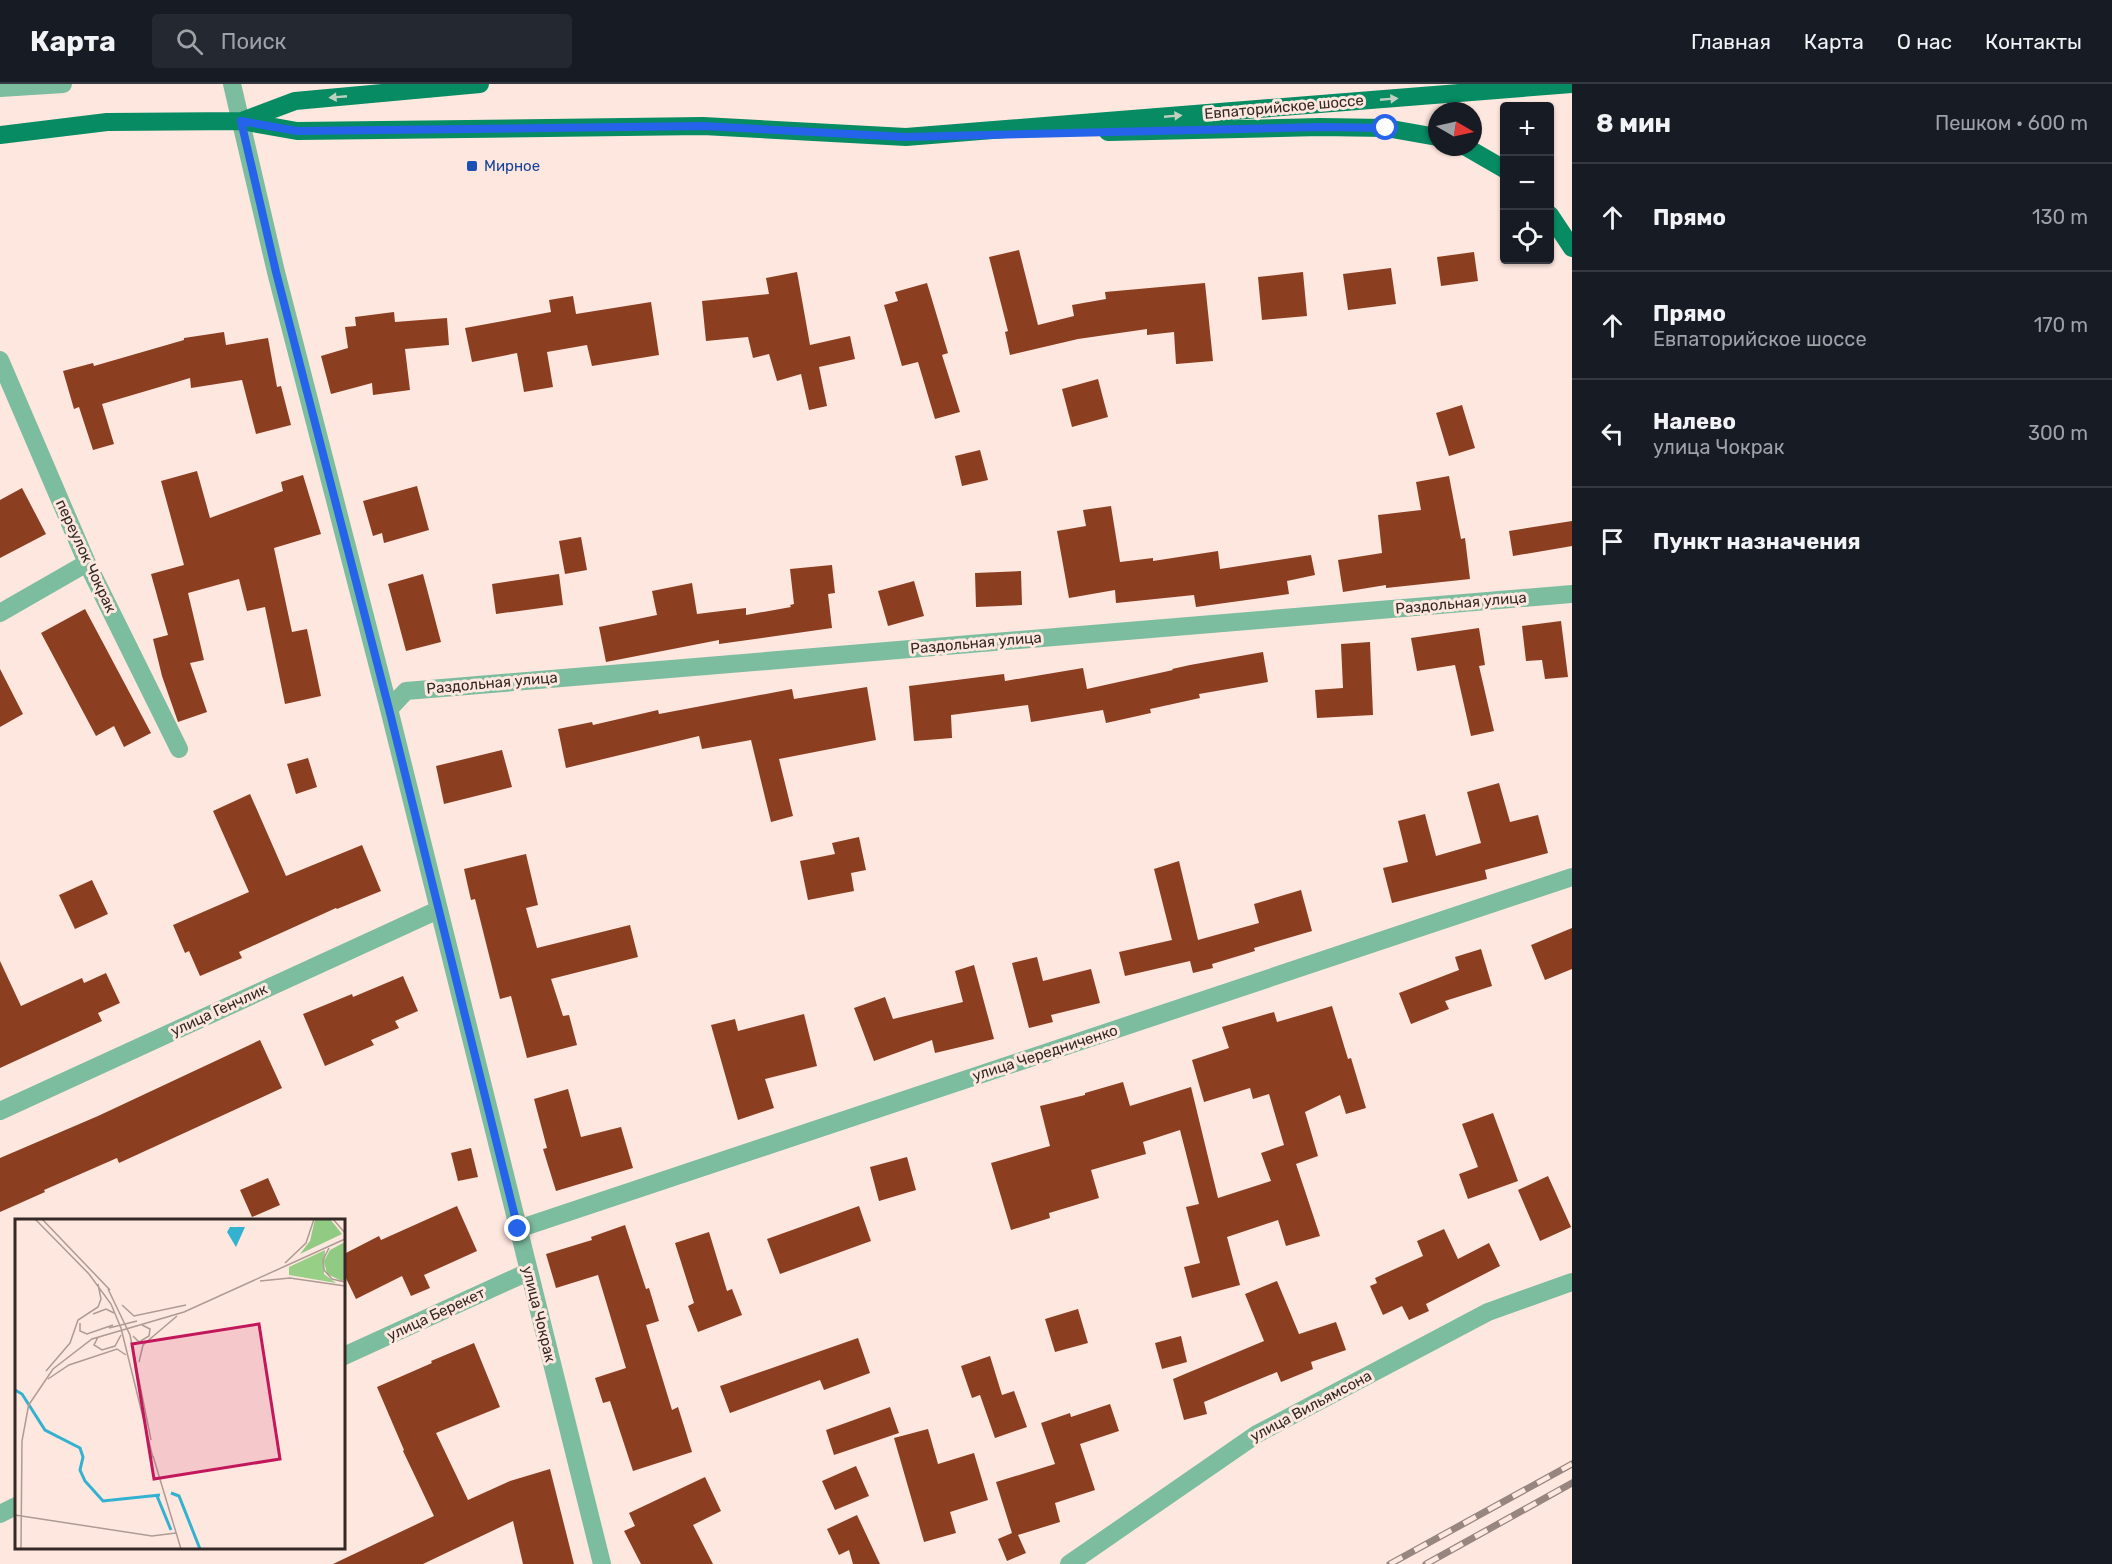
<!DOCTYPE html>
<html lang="ru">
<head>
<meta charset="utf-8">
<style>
  :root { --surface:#171b24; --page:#242831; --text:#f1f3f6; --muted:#9ea1a6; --line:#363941 }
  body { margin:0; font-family:Rubik,sans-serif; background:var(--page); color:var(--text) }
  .controls { position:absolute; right:18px; top:18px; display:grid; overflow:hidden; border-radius:6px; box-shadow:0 2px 4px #0004 }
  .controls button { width:54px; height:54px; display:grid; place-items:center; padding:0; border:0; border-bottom:2px solid var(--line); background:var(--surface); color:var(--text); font:30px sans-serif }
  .compass { position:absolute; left:1428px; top:18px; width:54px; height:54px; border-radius:50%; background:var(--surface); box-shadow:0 2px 4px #0004; rotate:99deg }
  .stop { position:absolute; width:18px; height:18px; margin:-14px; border:4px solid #2563eb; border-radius:50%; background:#fff }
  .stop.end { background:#2563eb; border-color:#fff; box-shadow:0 2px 6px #0008 }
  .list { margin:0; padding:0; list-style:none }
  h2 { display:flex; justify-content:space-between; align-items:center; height:78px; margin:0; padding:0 24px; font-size:26px }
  h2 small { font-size:20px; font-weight:400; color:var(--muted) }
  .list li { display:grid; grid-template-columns:39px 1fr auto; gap:18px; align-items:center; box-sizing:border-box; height:108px; padding:0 24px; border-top:2px solid var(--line) }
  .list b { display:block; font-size:22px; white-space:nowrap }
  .list p { margin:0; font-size:20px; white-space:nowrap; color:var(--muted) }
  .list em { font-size:20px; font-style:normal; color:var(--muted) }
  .icon { flex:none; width:33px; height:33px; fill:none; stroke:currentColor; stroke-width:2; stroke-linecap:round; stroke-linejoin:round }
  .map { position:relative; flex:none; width:1572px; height:1480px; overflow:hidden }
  header { display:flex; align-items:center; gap:36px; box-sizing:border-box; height:84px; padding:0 30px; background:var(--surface); border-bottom:2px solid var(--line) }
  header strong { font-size:28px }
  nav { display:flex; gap:33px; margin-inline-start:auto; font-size:21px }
  .search { width:420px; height:54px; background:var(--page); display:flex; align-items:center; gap:15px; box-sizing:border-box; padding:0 21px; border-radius:6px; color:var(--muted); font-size:22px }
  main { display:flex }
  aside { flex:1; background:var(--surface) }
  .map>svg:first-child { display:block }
  .building { fill:#8c3e21 }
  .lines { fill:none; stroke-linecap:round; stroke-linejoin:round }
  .minor { stroke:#7cbc9f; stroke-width:18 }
  .major { stroke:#068b63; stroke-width:18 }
  .rail-casing { stroke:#978680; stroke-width:7 }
  .rail { stroke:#fee7de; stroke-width:4.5; stroke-dasharray:14; stroke-linecap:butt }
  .oneway { fill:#c0d0bf }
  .route { stroke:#2563eb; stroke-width:8 }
  .transit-dot { fill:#1a4fb4; stroke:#fee7de; stroke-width:2 }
  .labels { text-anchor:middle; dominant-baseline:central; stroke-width:6; stroke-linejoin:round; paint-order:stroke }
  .street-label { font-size:15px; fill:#342926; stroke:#fee7de }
  .transit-label { font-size:15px; fill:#164399; stroke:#fee7de; text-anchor:start }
  .inset-river { fill:none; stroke:#33b1d0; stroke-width:3 }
  .inset-road { fill:none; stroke:#ad9b94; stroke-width:1.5 }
  .view { fill:#c2185b; fill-opacity:0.15; stroke:#c2185b; stroke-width:3 }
  .inset-edge { fill:none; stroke:#342926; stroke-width:3 }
</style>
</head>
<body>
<header>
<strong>Карта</strong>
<div class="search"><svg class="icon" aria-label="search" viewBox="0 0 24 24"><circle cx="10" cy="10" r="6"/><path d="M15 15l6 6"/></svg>Поиск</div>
<nav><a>Главная</a><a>Карта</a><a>О нас</a><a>Контакты</a></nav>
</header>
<main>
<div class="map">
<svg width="1572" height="1480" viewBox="0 0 1572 1480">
  <rect width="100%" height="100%" fill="#fee7de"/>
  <!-- building -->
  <path class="building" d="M1019 166 1038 241 1074 232 1072 221 1106 215 1105 208 1205 199 1213 277 1176 280 1174 248 1147 251V245L1078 255 1010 271 1005 248 1008 247 989 173Z
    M1474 168 1478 197 1441 202 1437 173Z
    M1391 184 1396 220 1348 226 1343 190Z
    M797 188 810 261 850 252 855 275 819 283 827 322 809 326 801 290 777 297 769 270 753 274 748 253 706 257 702 217 769 210 766 194Z
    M1303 188 1307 232 1262 236 1258 193Z
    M927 199 948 269 942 271 960 328 935 335 918 278 902 282 884 221 898 217 895 208Z
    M573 212 576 230 651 218 659 271 592 282 587 261 547 268 553 303 524 308 517 269 472 278 465 244 551 228 549 216Z
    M394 228 395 238 447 234 449 261 405 265 410 306 373 311 372 299 331 310 321 272 348 264 345 243 356 242 355 233Z
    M224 248 226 261 268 254 277 303 281 302 291 341 256 350 242 296 191 304 190 294 102 320 114 360 93 366 79 323 74 325 63 287 93 279 94 282 184 256V254Z
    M1098 295 1108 333 1072 343 1062 305Z
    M1462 321 1475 364 1449 372 1436 329Z
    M980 366 988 396 962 402 955 372Z
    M197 387 210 434 283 407 281 398 303 391 321 450 274 464 292 548 307 545 321 612 285 620 265 523 247 527 239 495 188 509 204 576 190 579 207 628 178 638 162 592 153 555 168 551 151 490 184 481 161 397Z
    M1449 392 1461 455 1465 454 1470 495 1386 504V501L1343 508 1338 476 1382 469 1378 431 1421 426 1416 398Z
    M417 402 429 446 384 459 382 449 373 452 363 417Z
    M22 404 46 450 0 474V416Z
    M1111 422 1120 478 1153 474V477L1218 467 1220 485 1311 471 1315 491 1287 497 1289 510 1196 523 1194 511 1116 519 1115 506 1069 514 1057 447 1086 442 1083 426Z
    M1572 437V462L1513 472 1509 447Z
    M581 453 587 486 565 490 559 457Z
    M832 481 835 509 828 510 832 544 719 560V556L606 578 599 543 657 531 652 507 692 499 697 530 746 524V531L791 523 790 521 794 520 790 485Z
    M1021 487 1022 521 976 523 975 489Z
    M423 490 441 558 406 567 388 500Z
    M559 490 563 521 496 530 492 500Z
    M914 497 924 532 888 542 878 507Z
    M85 525 151 649 124 663 114 642 96 652 41 549Z
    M1561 537 1568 593 1545 595 1542 576 1526 577 1522 542Z
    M1479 544 1485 581 1479 582 1494 647 1471 652 1455 581 1417 587 1411 554Z
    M1370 558 1373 631 1317 634 1315 606 1343 604 1341 560Z
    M1263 568 1268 598 1199 610 1200 614 1150 625 1151 629 1106 639 1103 626 1031 638 1028 621 951 631 952 654 914 657 909 602 1004 590 1005 597 1083 584 1087 605 1173 586 1172 585 1190 581Z
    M0 585 23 630 0 643Z
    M867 603 876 656 779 675 793 732 771 738 751 656 702 665 699 652 566 684 558 645 592 638 593 641 658 626 659 630 792 605 794 615Z
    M502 666 512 703 444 720 436 682Z
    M308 674 317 703 296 710 287 680Z
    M1499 699 1510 738 1538 731 1548 769 1485 786 1487 795 1392 819 1383 784 1408 778 1398 737 1425 730 1436 772 1481 759 1467 708Z
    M250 710 286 792 362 761 381 807 337 825 336 824 239 868 242 874 200 892 189 867 185 869 173 841 249 808 213 727Z
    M859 753 866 786 851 789 854 807 808 816 800 777 835 770 832 759Z
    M526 770 538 821 526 824 537 864 630 841 638 873 551 895 563 932 569 931 577 961 527 974 511 912 500 915 475 815 471 816 464 785Z
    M1179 777 1198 856 1259 839 1254 820 1301 806 1312 847 1254 864 1255 867 1212 880 1213 884 1193 889 1190 877 1125 892 1119 868 1172 856 1154 785Z
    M92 796 108 830 75 845 59 811Z
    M1572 844V885L1545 896 1531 861Z
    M1481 865 1492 902 1445 917 1449 925 1411 940 1399 909 1459 886 1455 873Z
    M1037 873 1043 897 1091 885 1100 919 1051 931 1053 938 1029 944 1012 879Z
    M0 877 21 922 82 894 84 899 106 889 120 919 98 929 102 937 0 984Z
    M974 881 994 955 935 969 932 956 874 977 854 924 885 913 893 935 963 918 955 887Z
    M403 892 418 927 395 937 399 944 371 956 374 961 325 982 303 930 352 910 353 913Z
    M1332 922 1348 975 1351 974 1366 1024 1346 1030 1340 1011 1305 1028 1318 1072 1296 1080 1320 1152 1286 1162 1278 1136 1227 1153 1240 1201 1192 1214 1184 1183 1200 1179 1186 1123 1199 1120 1180 1046 1143 1058 1146 1070 1091 1086 1099 1114 1049 1129 1050 1134 1011 1146 991 1079 1050 1062 1040 1022 1085 1011V1009L1123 998 1130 1022 1191 1003 1218 1114 1271 1097 1261 1069 1284 1061 1269 1010 1253 1015 1250 1004 1204 1018 1192 976 1229 964 1222 943 1274 928 1277 938Z
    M804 930 817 982 765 995 774 1024 738 1036 711 941 735 935 738 947Z
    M260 956 282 1004 119 1079 117 1074 44 1106 45 1108 0 1128V1074L98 1032Z
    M568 1005 581 1053 621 1043 633 1084 556 1107 543 1065 547 1064 534 1015Z
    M1493 1029 1518 1097 1468 1115 1459 1090 1478 1083 1462 1040Z
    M471 1064 478 1093 458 1097 451 1069Z
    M907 1073 916 1106 879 1117 870 1083Z
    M1548 1092 1571 1143 1540 1157 1518 1106Z
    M268 1094 280 1121 252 1133 240 1106Z
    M457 1122 477 1167 424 1191 430 1204 411 1212 402 1192 356 1215 344 1190V1170L379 1152 381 1156Z
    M859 1122 871 1157 780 1190 767 1155Z
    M625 1141 646 1205 649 1204 659 1237 646 1241 672 1326 678 1323 692 1368 633 1387 610 1317 603 1319 595 1294 626 1284 598 1191 556 1204 546 1170 592 1156 591 1153Z
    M1444 1145 1458 1175 1489 1159 1500 1182 1426 1220 1429 1227 1409 1236 1402 1222 1383 1231 1370 1202 1377 1199 1375 1194 1423 1172 1417 1157Z
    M709 1148 727 1207 732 1205 742 1231 698 1248 688 1222 694 1219 675 1159Z
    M1277 1197 1299 1250 1336 1238 1346 1266 1311 1278 1313 1285 1281 1298 1277 1288 1204 1318 1207 1330 1184 1336 1173 1295 1264 1257 1245 1210Z
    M1078 1225 1088 1259 1055 1268 1045 1235Z
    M1181 1252 1187 1278 1162 1285 1155 1259Z
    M858 1254 870 1289 824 1306 820 1296 730 1329 720 1302Z
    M474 1259 500 1323 436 1349 468 1416 510 1397 550 1385 574 1480H523L513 1437 423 1480H333L434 1432 403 1367 404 1366 377 1303 432 1279 431 1277Z
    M990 1272 1002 1311 1014 1307 1027 1343 995 1354 980 1311 972 1314 961 1282Z
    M1110 1320 1119 1347 1080 1360 1095 1406 1055 1419 1060 1438 1018 1451 1026 1469 1007 1477 998 1455 1012 1449 996 1398 1055 1380 1041 1339 1070 1329 1071 1333Z
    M890 1323 899 1349 834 1371 826 1346Z
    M928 1345 938 1380 974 1369 988 1416 950 1428 956 1449 924 1458 894 1354Z
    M856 1382 869 1412 835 1426 822 1397Z
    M705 1393 721 1427 693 1441 713 1480H641L624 1447 635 1442 629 1429Z
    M857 1431 880 1480H853L849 1466 839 1471 827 1445Z"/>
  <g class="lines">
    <!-- minor -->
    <path class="minor" d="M232 0 276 188 389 625 602 1480
      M0 4 63 0
      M0 276 87 479 179 665
      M0 529 87 479
      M389 625 406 607 1572 510
      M0 1027 438 826
      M518 1145 1572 793
      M344 1272 528 1188
      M0 1430 16 1422
      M1069 1480 1257 1350 1488 1228 1572 1198"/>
    <!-- major -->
    <path class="major" d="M242 37 295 17 480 0
      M1108 48 1320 43 1386 44 1437 53
      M0 51 107 38 241 37 297 47 703 42 906 53 1572 0
      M1466 63 1504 85
      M1550 131 1572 164"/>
    <!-- rail casing -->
    <g class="rail-casing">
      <path id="rail" d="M1390 1480 1572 1380
        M1426 1480 1572 1399"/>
    </g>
    <!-- rail -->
    <use href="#rail" class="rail"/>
  </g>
  <!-- one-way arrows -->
  <defs><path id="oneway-solid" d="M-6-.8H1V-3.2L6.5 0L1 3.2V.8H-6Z" transform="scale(1.5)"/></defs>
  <g class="oneway">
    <use href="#oneway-solid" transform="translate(338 13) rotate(175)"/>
    <use href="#oneway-solid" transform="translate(1389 15) rotate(-5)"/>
    <use href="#oneway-solid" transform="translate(1173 32) rotate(-5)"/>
  </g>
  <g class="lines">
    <!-- route -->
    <path class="route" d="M518 1145 389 625 276 188 241 37 297 47 703 42 906 53 1320 43 1386 44"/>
  </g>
  <!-- markers -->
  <rect class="transit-dot" x="466" y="76" width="12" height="12" rx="3"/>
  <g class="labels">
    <!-- street labels -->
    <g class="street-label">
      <text transform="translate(1284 23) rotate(-5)">Евпаторийское шоссе</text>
      <text transform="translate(86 472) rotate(65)">переулок Чокрак</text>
      <text transform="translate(1461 519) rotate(-5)">Раздольная улица</text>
      <text transform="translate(976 559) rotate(-5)">Раздольная улица</text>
      <text transform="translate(492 599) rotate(-5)">Раздольная улица</text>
      <text transform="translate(219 926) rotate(-25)">улица Генчлик</text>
      <text transform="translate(1045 969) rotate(-18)">улица Чередниченко</text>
      <text transform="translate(436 1230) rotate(-25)">улица Берекет</text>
      <text transform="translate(539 1230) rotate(76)">улица Чокрак</text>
      <text transform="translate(1311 1322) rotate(-28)">улица Вильямсона</text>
    </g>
    <!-- transit labels -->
    <g class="transit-label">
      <text x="484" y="82">Мирное</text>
    </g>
  </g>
  <!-- overview -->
  <g transform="translate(15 1135)">
    <rect width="330" height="330" fill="#fee7de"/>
    <path d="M310 31 309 55 321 64 274 56V48Z" fill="#97cf87"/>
    <path d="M300 0H315L327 15 285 35 295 22ZM330 23V61L327 62 312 55 309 42 315 31Z" fill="#91ca82"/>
    <path d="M215 8H230L221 28 212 13Z" fill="#33b1d0"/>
    <path class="inset-river" d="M0 171 7 175 30 211 65 229 68 238 65 251 70 262 88 282 145 276M156 274 164 277 185 330M142 277 156 311"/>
    <path class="inset-road" d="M20 0 74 55 96 85 106 109 138 239M27 0 95 71M318 0 330 14M314 29 308 41 309 51 317 60 330 63M270 44 291 24 299 0M245 62 275 59 330 67M93 70 115 116 136 221M107 86 119 97 171 86M78 95 91 90 99 94M65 104V112L72 115 98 106M94 109 122 102M118 117 124 123 134 117 135 110 127 106M83 118 79 126 87 131 100 127 106 116M124 143 128 126 162 97M31 152 55 124 63 101 83 88 86 80 83 65M33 160 54 146 102 130 111 136M13 187 38 150 77 120 169 93 330 20M138 237 166 330M0 296 137 317 161 314M6 330 7 222 14 184"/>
    <path class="view" d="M244 105 265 240 139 260 117 125Z"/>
    <rect width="330" height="330" class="inset-edge"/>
  </g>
</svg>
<div class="controls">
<button>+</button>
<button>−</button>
<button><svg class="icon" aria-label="locate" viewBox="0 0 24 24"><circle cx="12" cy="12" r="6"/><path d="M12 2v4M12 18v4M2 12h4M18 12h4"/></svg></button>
</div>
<svg class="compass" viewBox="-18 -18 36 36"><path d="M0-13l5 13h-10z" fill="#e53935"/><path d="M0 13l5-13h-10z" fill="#9ea1a6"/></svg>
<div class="stop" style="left:1386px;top:44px"></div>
<div class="stop end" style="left:518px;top:1145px"></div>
</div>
<aside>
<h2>8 мин<small>Пешком · 600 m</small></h2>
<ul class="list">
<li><svg class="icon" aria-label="ahead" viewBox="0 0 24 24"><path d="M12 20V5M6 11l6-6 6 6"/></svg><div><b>Прямо</b></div><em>130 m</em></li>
<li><svg class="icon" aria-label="ahead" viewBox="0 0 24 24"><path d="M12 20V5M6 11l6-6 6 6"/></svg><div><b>Прямо</b><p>Евпаторийское шоссе</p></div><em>170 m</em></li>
<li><svg class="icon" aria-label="left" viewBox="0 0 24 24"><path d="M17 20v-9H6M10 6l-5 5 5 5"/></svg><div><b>Налево</b><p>улица Чокрак</p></div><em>300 m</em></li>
<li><svg class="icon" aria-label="arrive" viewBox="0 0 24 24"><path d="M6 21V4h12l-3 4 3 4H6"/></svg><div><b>Пункт назначения</b></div></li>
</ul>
</aside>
</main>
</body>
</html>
